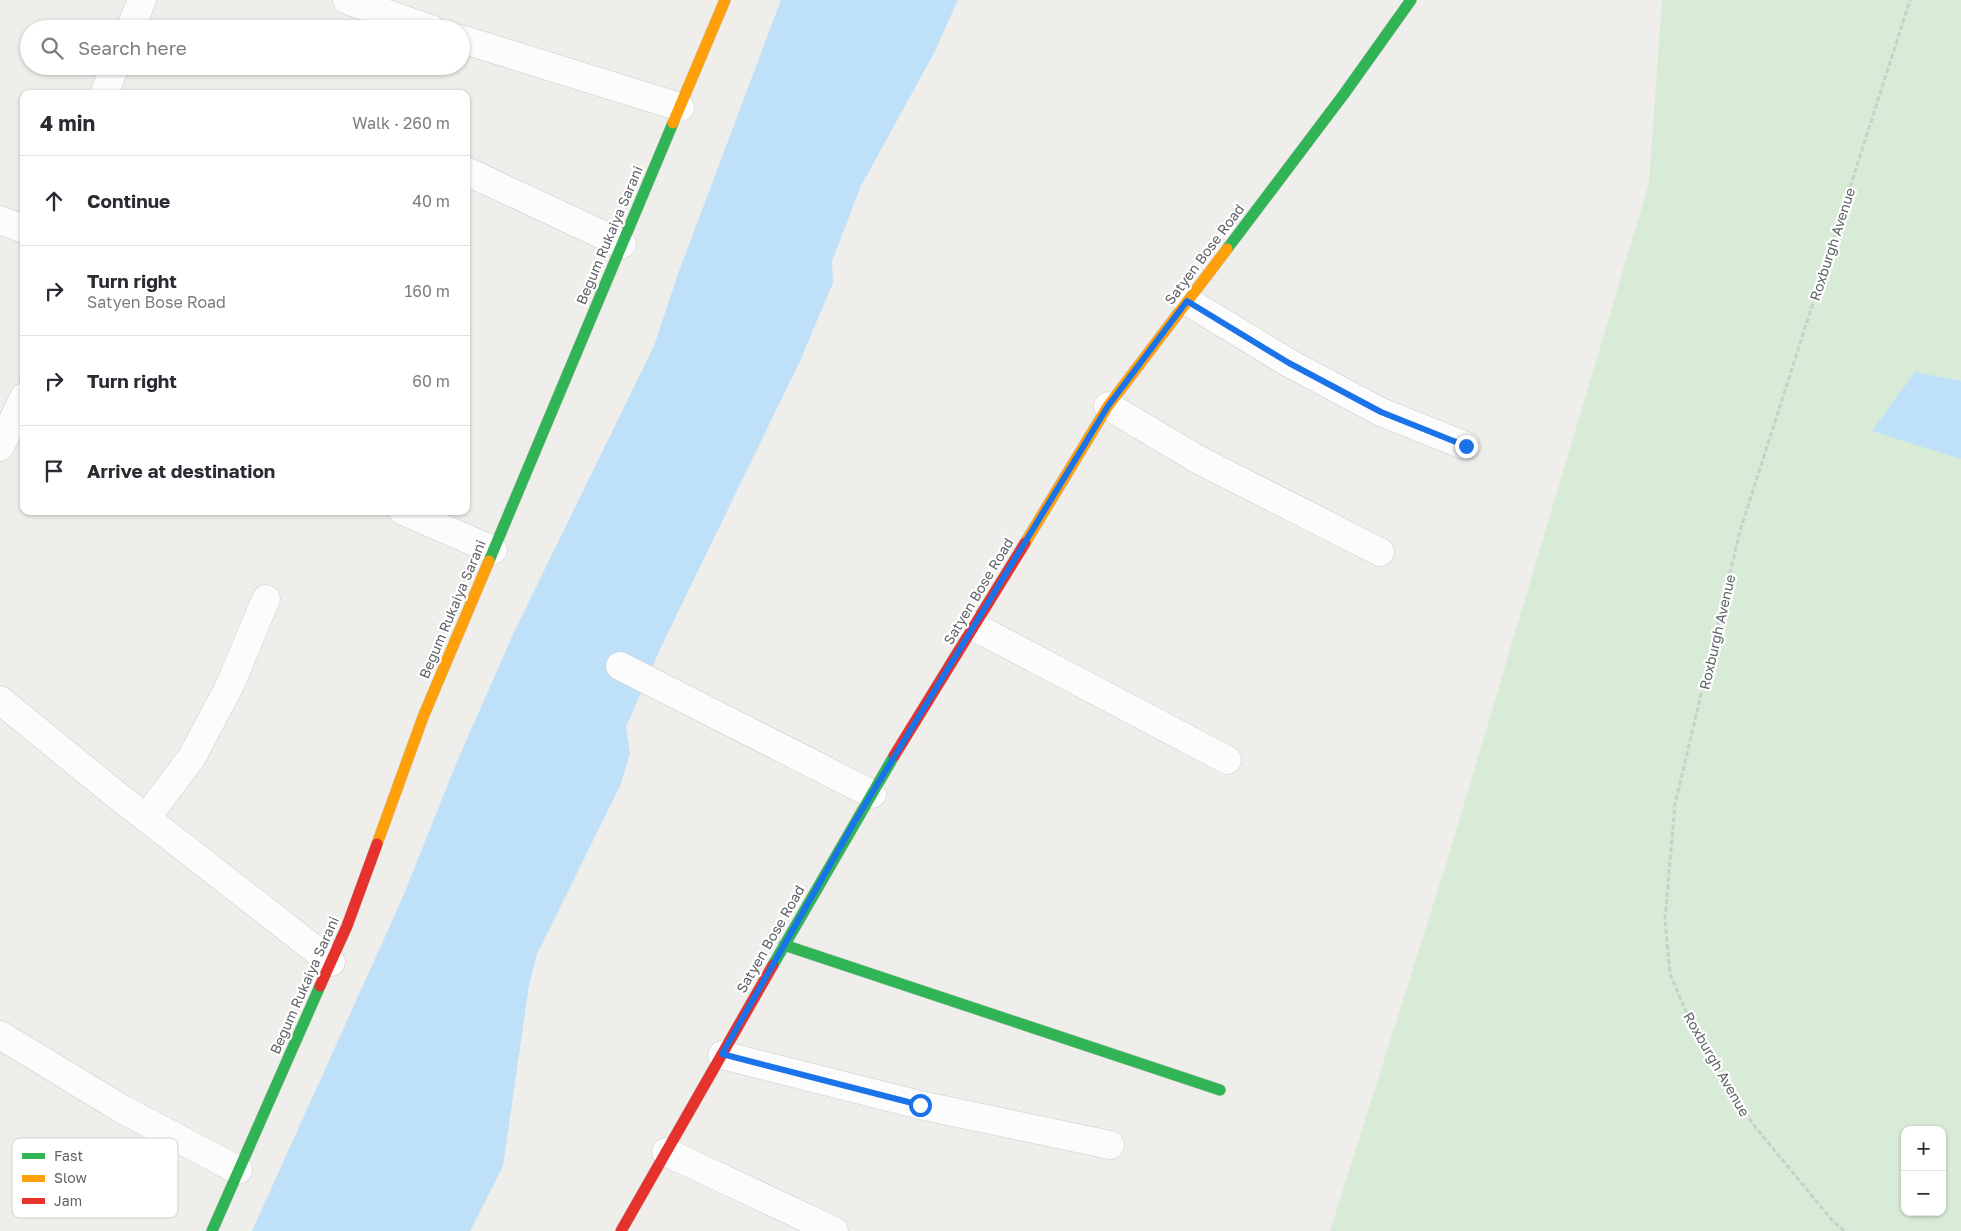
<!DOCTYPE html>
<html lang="en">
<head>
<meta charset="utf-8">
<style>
  :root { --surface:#fff; --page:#f2f2f3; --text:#2b2b33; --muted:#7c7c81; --line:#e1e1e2 }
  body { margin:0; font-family:"Golos Text",sans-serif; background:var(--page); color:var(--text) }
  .controls { position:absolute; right:15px; bottom:15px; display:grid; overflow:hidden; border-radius:10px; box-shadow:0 1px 4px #0004 }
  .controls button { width:45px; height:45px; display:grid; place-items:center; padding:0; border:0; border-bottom:1px solid var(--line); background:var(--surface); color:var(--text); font:25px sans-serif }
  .stop { position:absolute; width:15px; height:15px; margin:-11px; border:4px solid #1a73e8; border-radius:50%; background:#fff }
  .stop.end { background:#1a73e8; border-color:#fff; box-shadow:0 1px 5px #0008 }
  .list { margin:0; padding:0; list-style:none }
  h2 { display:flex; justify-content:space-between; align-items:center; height:65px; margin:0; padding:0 20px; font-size:21px }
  h2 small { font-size:16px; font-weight:400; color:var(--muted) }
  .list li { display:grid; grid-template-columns:32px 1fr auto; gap:15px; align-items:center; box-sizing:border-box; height:90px; padding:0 20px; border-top:1px solid var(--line) }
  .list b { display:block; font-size:19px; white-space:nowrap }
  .list p { margin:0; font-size:16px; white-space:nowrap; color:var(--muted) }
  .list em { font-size:16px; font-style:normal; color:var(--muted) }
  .icon { flex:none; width:28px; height:28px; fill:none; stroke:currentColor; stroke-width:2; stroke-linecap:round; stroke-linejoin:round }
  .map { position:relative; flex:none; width:1961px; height:1231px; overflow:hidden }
  .search { position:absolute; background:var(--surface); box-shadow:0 1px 4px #0004; left:20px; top:20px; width:450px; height:55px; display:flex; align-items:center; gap:12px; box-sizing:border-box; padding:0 18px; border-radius:28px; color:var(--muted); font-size:19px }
  .panel { position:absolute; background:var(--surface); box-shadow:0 1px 4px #0004; left:20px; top:90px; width:450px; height:425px; border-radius:10px }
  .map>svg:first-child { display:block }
  .green { fill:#d8ebd6; fill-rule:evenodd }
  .water { fill:#bfe0f9 }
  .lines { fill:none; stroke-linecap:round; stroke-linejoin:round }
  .street-casing { stroke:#cbcccc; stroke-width:29 }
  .fast-casing { stroke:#cacacb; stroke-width:12 }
  .slow-casing { stroke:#cacacb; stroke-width:12 }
  .jam-casing { stroke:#cacacb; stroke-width:12 }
  .path { stroke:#cacfcc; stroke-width:3; stroke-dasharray:5 2.5; stroke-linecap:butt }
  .street { stroke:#fdfcfc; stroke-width:28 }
  .fast { stroke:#30b455; stroke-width:11 }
  .slow { stroke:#ff9f0a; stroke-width:11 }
  .jam { stroke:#e5322d; stroke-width:11 }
  .route { stroke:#1a73e8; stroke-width:6 }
  .labels { text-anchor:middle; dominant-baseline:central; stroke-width:4.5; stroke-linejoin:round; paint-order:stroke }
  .street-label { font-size:14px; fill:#5f6368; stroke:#fff }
  .key { fill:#fff; stroke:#cfd0d2; stroke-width:1 }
  .key-label { font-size:14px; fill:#5f6368 }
</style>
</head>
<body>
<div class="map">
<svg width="1961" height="1231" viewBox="0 0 1961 1231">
  <rect width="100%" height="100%" fill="#efeeea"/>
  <!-- green -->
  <path class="green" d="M1662 0H1961V1231H1330L1448 858 1649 183ZM1905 1130H1942V1212H1905Z"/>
  <!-- water -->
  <path class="water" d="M781 0H958L933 55 861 186 832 261 833 283 799 363 661 647 626 727 630 754 620 786 537 954 529 985 503 1166 470 1231H252L402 899 456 764 515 630 654 346 678 274Z
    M1915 372 1961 381V459L1872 431Z"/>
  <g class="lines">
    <!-- street casing -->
    <g class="street-casing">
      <path id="street" d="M347 0 431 29
        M130 29 142 0
        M461 39 680 107
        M104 94 115 66
        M466 171 622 244
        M0 220 24 229
        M1187 301 1289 363 1381 412 1466 446
        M1108 406 1199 460 1380 552
        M0 447 24 397
        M403 511 493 550
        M973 626 1227 760
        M620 666 872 794
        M0 700 114 793 331 962
        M146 818 192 757 230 685 266 599
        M0 1035 122 1109 238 1170
        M722 1055 920 1105 1110 1145
        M666 1152 834 1231"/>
    </g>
    <!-- fast casing -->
    <g class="fast-casing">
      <path id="fast" d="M1227 249 1344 94 1411 0
        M489 561 673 123
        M784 945 1220 1090
        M773 965 894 756
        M212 1231 320 986"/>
    </g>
    <!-- slow casing -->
    <g class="slow-casing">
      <path id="slow" d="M673 123 725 0
        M1025 543 1108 406 1227 249
        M377 844 423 717 489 561"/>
    </g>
    <!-- jam casing -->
    <g class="jam-casing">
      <path id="jam" d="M894 756 1025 543
        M320 986 347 926 377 844
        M621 1231 773 965"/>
    </g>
    <!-- path -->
    <path class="path" d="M1844 1231 1832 1220 1752 1123 1694 1030 1670 974 1665 919 1675 804 1740 531 1910 0"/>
    <!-- street -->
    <use href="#street" class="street"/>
    <!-- fast -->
    <use href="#fast" class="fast"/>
    <!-- slow -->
    <use href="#slow" class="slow"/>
    <!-- jam -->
    <use href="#jam" class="jam"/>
  </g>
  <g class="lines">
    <!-- route -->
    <path class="route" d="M920 1105 722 1054 855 821 1108 406 1187 301 1289 363 1381 412 1466 446"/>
  </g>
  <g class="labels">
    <!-- street labels -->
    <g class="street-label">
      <text transform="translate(609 235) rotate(-67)">Begum Rukaiya Sarani</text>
      <text transform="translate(1832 244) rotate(-72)">Roxburgh Avenue</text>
      <text transform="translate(1204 254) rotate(-53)">Satyen Bose Road</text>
      <text transform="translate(978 591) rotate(-59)">Satyen Bose Road</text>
      <text transform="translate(452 609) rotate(-67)">Begum Rukaiya Sarani</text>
      <text transform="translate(1717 632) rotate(-77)">Roxburgh Avenue</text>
      <text transform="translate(770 939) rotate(-60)">Satyen Bose Road</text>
      <text transform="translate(304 985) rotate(-66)">Begum Rukaiya Sarani</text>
      <text transform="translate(1717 1064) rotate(60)">Roxburgh Avenue</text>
    </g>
  </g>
  <!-- legend -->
  <rect x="12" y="1138" width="166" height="80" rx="8" class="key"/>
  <rect x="22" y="1153" width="23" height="6" fill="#30b455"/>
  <rect x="22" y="1175" width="23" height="7" fill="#ff9f0a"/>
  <rect x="22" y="1198" width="23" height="6" fill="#e5322d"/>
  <g class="key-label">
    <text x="54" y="1161">Fast</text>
    <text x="54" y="1183">Slow</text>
    <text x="54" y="1206">Jam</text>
  </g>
</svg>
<div class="controls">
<button>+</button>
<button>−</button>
</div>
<div class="stop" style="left:920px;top:1105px"></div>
<div class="stop end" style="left:1466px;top:446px"></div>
<div class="search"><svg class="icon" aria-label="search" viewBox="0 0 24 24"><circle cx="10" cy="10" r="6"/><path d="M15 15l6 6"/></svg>Search here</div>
<section class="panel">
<h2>4 min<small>Walk · 260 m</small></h2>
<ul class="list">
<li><svg class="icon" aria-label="ahead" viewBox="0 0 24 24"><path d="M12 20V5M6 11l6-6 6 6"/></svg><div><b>Continue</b></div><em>40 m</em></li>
<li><svg class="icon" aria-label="right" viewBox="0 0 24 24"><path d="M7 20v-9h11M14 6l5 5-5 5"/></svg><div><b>Turn right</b><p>Satyen Bose Road</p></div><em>160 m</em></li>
<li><svg class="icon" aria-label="right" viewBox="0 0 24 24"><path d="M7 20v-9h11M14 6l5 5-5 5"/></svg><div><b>Turn right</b></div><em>60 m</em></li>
<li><svg class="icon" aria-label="arrive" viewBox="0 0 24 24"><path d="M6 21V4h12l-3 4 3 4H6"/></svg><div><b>Arrive at destination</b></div></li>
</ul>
</section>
</div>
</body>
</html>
